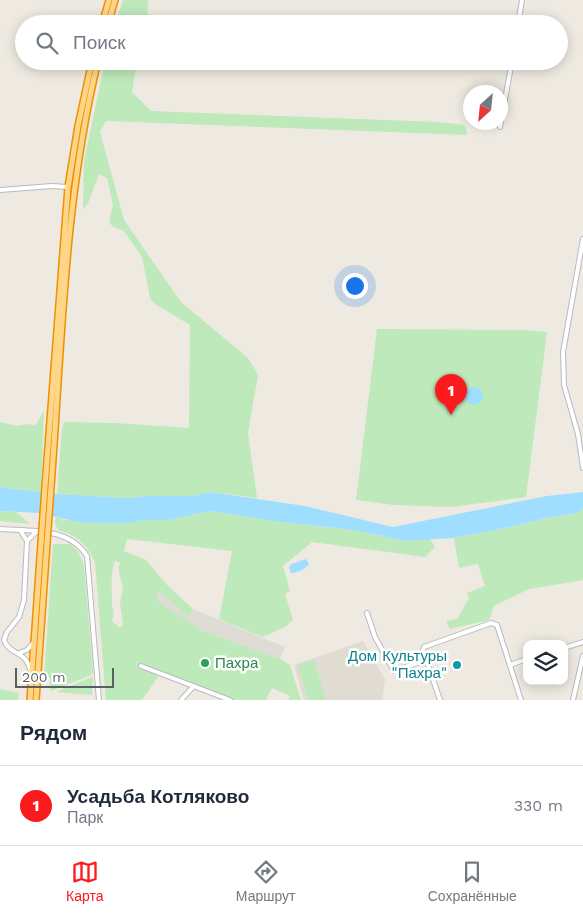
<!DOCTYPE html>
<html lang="ru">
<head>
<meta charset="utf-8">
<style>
  :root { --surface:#fff; --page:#f2f2f3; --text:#1f2937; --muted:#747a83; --line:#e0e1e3; --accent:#fb1a1c }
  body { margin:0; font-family:"Work Sans",sans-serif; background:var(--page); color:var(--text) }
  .controls { position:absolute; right:15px; bottom:15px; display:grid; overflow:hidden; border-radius:10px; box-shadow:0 2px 12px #0003 }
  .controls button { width:45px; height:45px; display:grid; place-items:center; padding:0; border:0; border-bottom:1px solid var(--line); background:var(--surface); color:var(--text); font:25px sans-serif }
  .compass { position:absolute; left:463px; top:85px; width:45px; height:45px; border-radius:50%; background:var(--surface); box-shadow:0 2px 12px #0003; rotate:207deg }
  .scale { position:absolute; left:15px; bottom:12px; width:99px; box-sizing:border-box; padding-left:5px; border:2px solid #595f63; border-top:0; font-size:14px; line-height:18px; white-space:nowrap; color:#595f63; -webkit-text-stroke:4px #fff; paint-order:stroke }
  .you { position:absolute; left:354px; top:285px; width:18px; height:18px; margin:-12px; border:4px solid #fff; border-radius:50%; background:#1a73e8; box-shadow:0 0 0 8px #1a73e833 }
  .badge { display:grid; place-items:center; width:32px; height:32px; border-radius:50%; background:var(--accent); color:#fff; font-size:16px; font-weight:700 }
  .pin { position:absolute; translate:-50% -41px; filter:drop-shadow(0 1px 2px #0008) }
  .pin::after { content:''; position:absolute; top:26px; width:18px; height:15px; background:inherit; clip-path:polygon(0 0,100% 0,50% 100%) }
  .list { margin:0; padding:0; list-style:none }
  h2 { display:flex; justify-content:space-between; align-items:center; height:65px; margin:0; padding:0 20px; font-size:21px }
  h2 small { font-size:16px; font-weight:400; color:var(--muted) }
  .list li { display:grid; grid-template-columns:32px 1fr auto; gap:15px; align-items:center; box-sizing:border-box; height:80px; padding:0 20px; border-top:1px solid var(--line) }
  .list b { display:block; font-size:19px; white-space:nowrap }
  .list p { margin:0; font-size:16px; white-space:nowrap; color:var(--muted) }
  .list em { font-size:16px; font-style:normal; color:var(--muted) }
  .icon { flex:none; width:28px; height:28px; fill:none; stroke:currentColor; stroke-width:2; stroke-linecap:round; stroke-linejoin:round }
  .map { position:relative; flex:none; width:583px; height:700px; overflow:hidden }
  .search { position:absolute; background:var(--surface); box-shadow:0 2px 12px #0003; left:15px; right:15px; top:15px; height:55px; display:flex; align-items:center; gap:12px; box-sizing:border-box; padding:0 18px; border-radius:28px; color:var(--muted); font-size:19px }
  .sheet { height:145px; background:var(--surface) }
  nav { display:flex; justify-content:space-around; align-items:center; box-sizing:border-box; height:70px; border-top:1px solid var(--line); background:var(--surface); font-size:14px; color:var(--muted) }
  nav a { display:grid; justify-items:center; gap:2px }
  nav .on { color:var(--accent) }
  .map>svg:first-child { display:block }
  .industrial { fill:#dedcd5 }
  .education { fill:#e0dcd1 }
  .green { fill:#bee9ba; fill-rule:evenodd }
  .water { fill:#a0deff }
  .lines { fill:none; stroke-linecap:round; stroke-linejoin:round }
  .minor-casing { stroke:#b6babf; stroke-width:6 }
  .highway-casing { stroke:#ef9000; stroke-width:8 }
  .minor { stroke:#fff; stroke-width:4 }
  .highway { stroke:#ffd687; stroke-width:5 }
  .highway-bridge-casing { stroke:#ef9000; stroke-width:8; stroke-linecap:butt }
  .highway-bridge { stroke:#ffd687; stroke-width:5 }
  .leisure-dot { fill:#2e9e5b; stroke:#fff; stroke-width:2 }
  .culture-dot { fill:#0f9aa8; stroke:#fff; stroke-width:2 }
  .labels { text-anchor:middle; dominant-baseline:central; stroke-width:5; stroke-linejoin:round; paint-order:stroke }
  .culture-label { font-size:15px; fill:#0d838f; stroke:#fff; text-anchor:end }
  .leisure-label { font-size:15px; fill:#27864d; stroke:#fff; text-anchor:start }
</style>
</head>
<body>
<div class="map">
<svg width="583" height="700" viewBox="0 0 583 700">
  <rect width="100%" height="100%" fill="#eeeae1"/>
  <!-- industrial -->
  <path class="industrial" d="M159 591 188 617 193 609 285 647 280 659 203 631 156 600Z"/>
  <!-- education -->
  <path class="education" d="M363 641 385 680 382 700H304L294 665Z"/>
  <!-- green -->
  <path class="green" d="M123 0H148L147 24H115Z
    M105 61H137L132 92 151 111 438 122 465 125 467 135 106 121 100 132 124 220 181 302 248 358 258 375 248 433 257 498 210 492 192 496H144L127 498 57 494 62 427 65 422 114 423 189 428 190 325 155 304 150 298 142 257 124 231 112 226 109 222 113 205 107 178 99 174 88 203 83 210 84 161Z
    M377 329 525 330 547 332 526 497 451 507 394 505 356 500Z
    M44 411 41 492 0 487V422L17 426 30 424 35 426Z
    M583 508V580L529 589 494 606 489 620 450 629 446 621 457 619 469 598 467 593 485 586 478 564 459 568 454 538 515 526 546 518 578 513Z
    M0 511 16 512 30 524 0 521Z
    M209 511 282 522 354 530 406 541 430 539 435 547 425 557 312 542 283 566 290 591 285 594 293 620 285 627 263 637 219 619 232 551 127 539 124 551 146 560 168 586 193 609 188 617 159 591 156 600 203 631 280 659 290 665 301 700H288L290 696 272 688 266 700H230L160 674 142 700H106L95 562C85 542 79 537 58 530L55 523 56 517 65 520 130 523 142 520H170ZM115 561 120 563 118 568 123 588 120 603 123 624 120 628 112 621C116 610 112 611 112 602 112 588 110 574 115 561Z
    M53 544H70L78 551 84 565 93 672 91 675 51 691 50 690V678L44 677Z
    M314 660 326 700H308L298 665Z
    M92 677 93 678 92 695 56 692Z
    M0 689 19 693 18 700H0Z"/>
  <!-- water -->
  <path class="water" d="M465 396a9 9 0 1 1 18 0a9 9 0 1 1-18 0Z
    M0 487 57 494 127 498 144 496H192L210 492 305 506 393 527 547 496 583 492V508L578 513 546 518 515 526 454 538 406 541 354 530 282 522 209 511 170 520H142L130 523H83L38 513 0 511Z
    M306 559 309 564C306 569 297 573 291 573L289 567 292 564Z"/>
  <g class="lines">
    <!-- minor casing -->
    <g class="minor-casing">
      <path id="minor" d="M518 24 522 0
        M500 127 512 61
        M0 190 52 186 68 187
        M583 239 563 352 564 385 578 434 583 468
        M0 529C30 531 69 527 87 556L99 700
        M20 530 27 541 24 600 19 617 7 632 4 640C10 657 26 648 31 673
        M27 541 36 532
        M367 613 375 637 394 671 426 660
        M564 648 583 642
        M19 653 27 650 33 643
        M510 665 527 659
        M141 666 230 700
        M181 700 194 686
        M440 700 423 650 424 647 491 623 497 625 521 700
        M573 700 583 656"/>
    </g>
    <!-- highway casing -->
    <g class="highway-casing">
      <path id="highway" d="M102 24 109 0
        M108 24 115 0
        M46 473 68 187 78 126 92 61
        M52 473C62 336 65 196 98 61
        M30 700 41 543
        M36 700 47 543"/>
    </g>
    <!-- minor -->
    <use href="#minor" class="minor"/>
    <!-- highway -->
    <use href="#highway" class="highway"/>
    <!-- highway-bridge casing -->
    <g class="highway-bridge-casing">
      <path id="highway-bridge" d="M41 543 46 473
        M47 543 52 473"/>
    </g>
    <!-- highway-bridge -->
    <use href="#highway-bridge" class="highway-bridge"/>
  </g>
  <!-- markers -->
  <circle class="leisure-dot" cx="205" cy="663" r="5"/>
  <circle class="culture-dot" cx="457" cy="665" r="5"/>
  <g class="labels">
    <!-- culture labels -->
    <g class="culture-label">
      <text x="447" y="656">Дом Культуры<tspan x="447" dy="17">"Пахра"</tspan></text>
    </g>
    <!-- leisure labels -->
    <g class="leisure-label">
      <text x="215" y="663">Пахра</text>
    </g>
  </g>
</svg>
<div class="controls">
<button><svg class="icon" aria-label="layers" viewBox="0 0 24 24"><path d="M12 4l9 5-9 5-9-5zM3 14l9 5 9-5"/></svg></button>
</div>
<svg class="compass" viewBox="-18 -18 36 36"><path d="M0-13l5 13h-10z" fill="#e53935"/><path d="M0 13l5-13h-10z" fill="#747a83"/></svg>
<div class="scale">200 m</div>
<div class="you"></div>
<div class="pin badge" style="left:451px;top:415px">1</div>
<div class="search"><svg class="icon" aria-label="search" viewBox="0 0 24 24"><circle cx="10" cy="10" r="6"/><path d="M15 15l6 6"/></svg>Поиск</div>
</div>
<section class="sheet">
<h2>Рядом<small></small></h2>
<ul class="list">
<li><span class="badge">1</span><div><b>Усадьба Котляково</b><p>Парк</p></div><em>330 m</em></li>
</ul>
</section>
<nav>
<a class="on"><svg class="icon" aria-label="map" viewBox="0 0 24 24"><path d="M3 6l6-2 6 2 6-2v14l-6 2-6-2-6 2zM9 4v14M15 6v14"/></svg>Карта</a>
<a><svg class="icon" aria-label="directions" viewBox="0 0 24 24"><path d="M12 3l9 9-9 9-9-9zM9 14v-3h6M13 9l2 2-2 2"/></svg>Маршрут</a>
<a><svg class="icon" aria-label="saved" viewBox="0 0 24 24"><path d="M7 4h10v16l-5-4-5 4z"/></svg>Сохранённые</a>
</nav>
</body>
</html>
